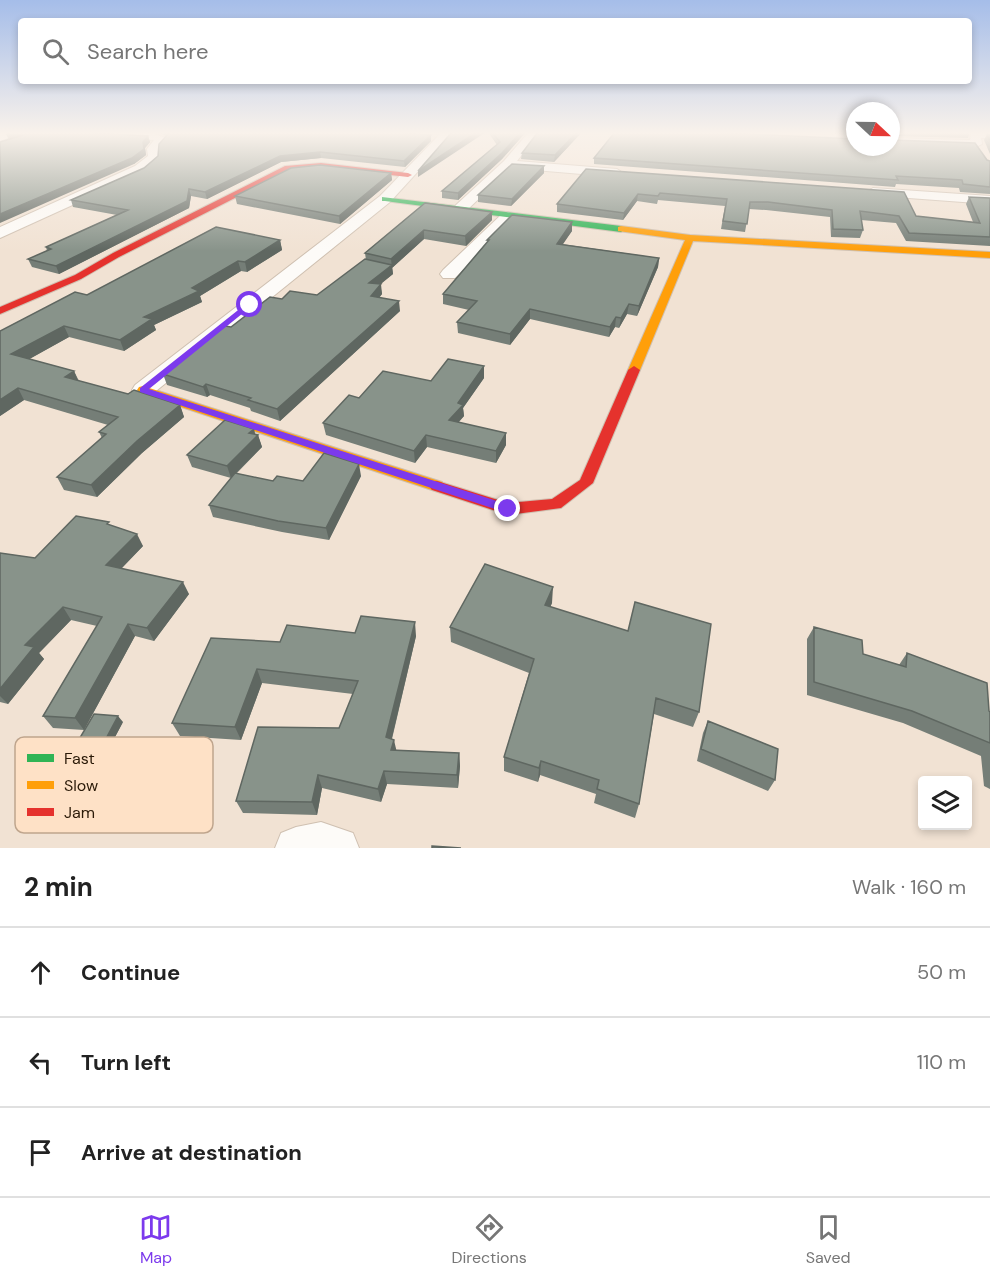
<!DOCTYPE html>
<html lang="en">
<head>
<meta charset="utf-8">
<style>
  :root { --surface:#fff; --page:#f6f6f6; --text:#222; --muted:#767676; --line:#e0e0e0; --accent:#7c3aed }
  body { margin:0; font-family:"DM Sans",sans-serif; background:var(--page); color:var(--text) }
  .controls { position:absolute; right:18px; bottom:18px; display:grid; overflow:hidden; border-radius:6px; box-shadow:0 3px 9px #0003 }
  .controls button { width:54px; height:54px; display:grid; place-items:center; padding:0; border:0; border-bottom:2px solid var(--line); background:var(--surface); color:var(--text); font:30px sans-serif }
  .compass { position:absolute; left:846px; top:102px; width:54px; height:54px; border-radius:50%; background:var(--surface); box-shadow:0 3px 9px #0003; rotate:112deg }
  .stop { position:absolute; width:18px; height:18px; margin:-14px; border:4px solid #7c3aed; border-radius:50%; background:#fff }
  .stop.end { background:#7c3aed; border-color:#fff; box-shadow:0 2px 6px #0008 }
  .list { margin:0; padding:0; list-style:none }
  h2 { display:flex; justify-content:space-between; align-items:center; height:78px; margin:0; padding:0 24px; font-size:26px }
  h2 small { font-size:20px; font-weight:400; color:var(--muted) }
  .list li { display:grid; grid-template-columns:39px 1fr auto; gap:18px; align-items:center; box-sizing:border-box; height:90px; padding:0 24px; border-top:2px solid var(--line) }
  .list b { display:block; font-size:22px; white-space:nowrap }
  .list em { font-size:20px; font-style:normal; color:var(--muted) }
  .icon { flex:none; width:33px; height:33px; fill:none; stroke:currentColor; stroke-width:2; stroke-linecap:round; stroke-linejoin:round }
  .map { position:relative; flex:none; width:990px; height:848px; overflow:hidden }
  .search { position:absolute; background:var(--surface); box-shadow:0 3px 9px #0003; left:18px; right:18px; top:18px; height:66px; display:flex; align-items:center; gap:15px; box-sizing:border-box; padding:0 21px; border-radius:6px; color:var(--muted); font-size:22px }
  .sheet { height:348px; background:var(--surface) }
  nav { display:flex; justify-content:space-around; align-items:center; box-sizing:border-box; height:84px; border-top:2px solid var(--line); background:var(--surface); font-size:16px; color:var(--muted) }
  nav a { display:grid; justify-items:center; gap:3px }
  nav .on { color:var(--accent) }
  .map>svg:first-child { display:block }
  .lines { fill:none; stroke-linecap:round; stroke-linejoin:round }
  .street-casing { stroke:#cfc0b1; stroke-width:2 }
  .fast-casing { stroke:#cfc0b1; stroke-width:2 }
  .slow-casing { stroke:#cfc0b1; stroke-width:2 }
  .jam-casing { stroke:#cfc0b1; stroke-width:2 }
  .street { fill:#fdfbf8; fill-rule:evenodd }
  .fast { fill:#30b455; fill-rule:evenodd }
  .slow { fill:#ff9f0a; fill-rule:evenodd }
  .jam { fill:#e5322d; fill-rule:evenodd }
  .wall { fill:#757e77 }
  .shaded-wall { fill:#5f6761 }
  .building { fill:#88938a; stroke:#5f6761; stroke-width:1.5 }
  .route { fill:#7c3aed }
  .key { fill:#fee1c6; stroke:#bfa58d; stroke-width:1.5 }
  .key-label { font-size:16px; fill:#2b1a08 }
</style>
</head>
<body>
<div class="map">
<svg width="990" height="848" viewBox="0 0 990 848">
  <rect width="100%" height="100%" fill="#f1e2d3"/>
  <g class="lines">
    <!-- street casing -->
    <g class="street-casing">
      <path id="street" d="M7 132H24L0 141V134Z
        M67 132 152 133 168 139 159 149 158 160 145 172 0 238V227L135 166 148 156 147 149 154 140 72 135Z
        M442 132H454L390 202 151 395 143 397 135 395 132 390 135 385 380 196Z
        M529 132H540L517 161 617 169 623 173 617 177 511 168 466 211H456L454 208 456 205 504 161Z
        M990 132V138H981L982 144 976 147 891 144V138L970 140 971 133Z
        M873 188 990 196V204L868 195 866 192Z
        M508 212 515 216 513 219 455 278H443L440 274 443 270 503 213Z
        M321 822 353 833 359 848H275L281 833 296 827Z"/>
    </g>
    <!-- fast casing -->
    <g class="fast-casing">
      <path id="fast" d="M382 197 621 226 625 229 621 232 385 201H382Z"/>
    </g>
    <!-- slow casing -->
    <g class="slow-casing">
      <path id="slow" d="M621 226 690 235 990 252V258L693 241 640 370 634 374 628 370 685 240 618 231V227Z
        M143 386 442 482 445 486 442 490H432L139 393 137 390 139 387Z"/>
    </g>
    <!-- jam casing -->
    <g class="jam-casing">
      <path id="jam" d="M321 163 408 173 412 175 408 177 321 167 290 170 119 257 81 279 0 314V307L75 275 113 253 285 166Z
        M634 366 640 370 593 483 561 508 508 515 432 490 429 486 432 482 437 481 508 503 552 499 580 480 628 370Z"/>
    </g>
    <!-- street -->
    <use href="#street" class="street"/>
    <!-- fast -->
    <use href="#fast" class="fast"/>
    <!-- slow -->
    <use href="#slow" class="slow"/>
    <!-- jam -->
    <use href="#jam" class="jam"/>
  </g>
  <!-- wall -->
  <path class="wall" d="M156 132H395L431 141 405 167 321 158 281 162 207 199 191 196 189 208 59 274 32 267 28 259 47 251 46 247 117 215 73 207 71 200 144 168 158 156 166 136Z
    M488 132H526L502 159 458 200 442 198V191L497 145Z
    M582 132 554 162 521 159 522 153Z
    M808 132H855V135Z
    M891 132H970L968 138 892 136 893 140 990 161V194L960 192 959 188 896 184 895 187 594 164V158L855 139Z
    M6 134 148 136 150 142 145 148 146 155 134 164 9 140Z
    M987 134H990V154L984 140Z
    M544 166V173L511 206 478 202V195Z
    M586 169 916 216 973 222 966 204 969 197 990 198V246L906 241 896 223 861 220 863 230 860 238 831 237 830 217 766 210 749 209 745 232 721 229 725 206 658 200 657 204 637 201 623 220 557 212V204Z
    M391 173 392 180 340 224 237 204 235 196Z
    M425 203 492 220 466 246 424 239 392 268 393 274 380 284 382 294 379 298 400 311 280 421 251 411 250 408 210 395 207 397 167 385 163 374 231 327 282 299 317 295 366 260 365 253Z
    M572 231 562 244 659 258 658 267 637 316 627 314 619 328 615 327 609 337 530 319 510 345 458 333 457 322 469 310 443 304V294L487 242V240Z
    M280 240 282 250 247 272 241 271 200 296 202 302 154 325 156 330 124 351 69 337 29 359 74 371 79 381 128 394 180 405 184 417 142 453 97 497 64 490 57 477 102 438 99 432 108 425 24 400 0 416V331L87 295Z
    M484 378 463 408 464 416 459 422 506 445 496 463 427 447 415 463 326 435 323 423 431 381Z
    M255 434 258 435 262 447 236 474 273 481H303L361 476 329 540 282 532 213 517 209 505 231 478 192 467 187 455Z
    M111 526 143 546 122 568 189 594 154 641 135 636 84 730 53 728 43 716 97 626 71 620 39 653 44 659 8 704 0 702V553L35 558Z
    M552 603 550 607 699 712 693 727 654 714 639 804 635 818 594 803 596 794 540 775 538 782 504 771V757L529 673 451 642 450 627Z
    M814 627 863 654 899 665 907 653 990 712V789L984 786 981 756 903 723 807 695V639Z
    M355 633 416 636 392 739 396 750 459 753 460 766 458 788 387 784 381 802 322 788 317 815 243 813 236 801 339 728 353 694 262 683 241 740 180 736 172 723 280 642Z
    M708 721 775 780 768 791 697 761 703 733Z
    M123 722 99 767 73 764 68 758Z"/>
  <!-- shaded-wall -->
  <path class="shaded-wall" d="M477 132H486L418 177V171Z
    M521 132H526L502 159 458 200V193Z
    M577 132H582L554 162 555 155Z
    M431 135V141L405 167 404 161Z
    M148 136 150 142 145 148 146 155 134 164 0 223V214L143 142Z
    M320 152 321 158 281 162 207 199 205 192 280 156Z
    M544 166V173L511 206 512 199Z
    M391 173 392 180 340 224 339 216Z
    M189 189 191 196 189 208 59 274 56 266Z
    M638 194 637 201 623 220 624 213Z
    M492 212V220L466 246 465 236Z
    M572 222V231L557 253V244Z
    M424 230V239L392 268 391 259Z
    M280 240 282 250 247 272 245 262Z
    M659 258 658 267 637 316 639 306Z
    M238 261 241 271 200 296 202 302 154 325 156 330 124 351 120 340 144 317Z
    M392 265 393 274 370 293 369 283Z
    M381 284 382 294 372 306 371 296Z
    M399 301 400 311 280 421 277 409Z
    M629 304 627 314 619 328 621 318Z
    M530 309V319L510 345V334Z
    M616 317 615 327 609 337 610 327Z
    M64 326 69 337 17 366 11 354Z
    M484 366V378L463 408 464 416 450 431 449 420 458 403Z
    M74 371 79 383 65 377Z
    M206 384 210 395 207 397 203 387Z
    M18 388 24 400 0 416V400Z
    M180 405 184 417 142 453 97 497 91 485 137 441Z
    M254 429 256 437 258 435 262 447 231 478 227 466 249 433Z
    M506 433V445L496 463V451Z
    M426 435 427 447 415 463 414 451Z
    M359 464 361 476 329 540 326 528Z
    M137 534 143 546 113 577 106 565Z
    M183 582 189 594 154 641 147 628Z
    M553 587 552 603 544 621 545 605Z
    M63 607 71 620 39 653 44 659 8 704 0 696V689L25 645Z
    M415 622 416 636 389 750 386 737Z
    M128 624 135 636 84 730 75 718Z
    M257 669 262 683 241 740 235 727Z
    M118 716 123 722 99 767 94 761Z
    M394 740 397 753 391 750Z
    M459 753 460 766 458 788 457 775Z
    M541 761 540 775 538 782 539 768Z
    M384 771 387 784 381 802 378 789Z
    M318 775 322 788 317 815 312 802Z"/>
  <!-- building -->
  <path class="building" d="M12 132H82L148 136 143 142 144 149 132 158 0 214V142L23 135 6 134Z
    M167 132H395L431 135 404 161 320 152 280 156 205 192 189 189 187 201 56 266 28 259 51 249 46 247 128 210 71 200 144 168 158 156 159 144 169 133Z
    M452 132H477L418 171Z
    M492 132H521L502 153 458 193 442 191 500 142Z
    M538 132H577L555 155 522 153Z
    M615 132H709L855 139V147H891V132L893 140 975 143 987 160 990 161V187L963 184 962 180 896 176 898 180 594 158Z
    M987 134H990V141Z
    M512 164 544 166 512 199 478 195Z
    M320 165 391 173 339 216 235 196 291 168Z
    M586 169 904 192 916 216 980 223 969 197 990 198V237L909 233 899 216 860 211 863 230 833 229 832 210 768 202H750L747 224 723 221 727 199 660 193 658 196 638 194 624 213 557 204Z
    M425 203 492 212 465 236 424 230 391 259 365 253Z
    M512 215 572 222 557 244 659 258 639 306 629 304 621 318 616 317 610 327 530 309 510 334 457 322 477 301 443 294 489 240H487Z
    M216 227 280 240 245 262 238 261 192 288 199 291 144 317 152 319 120 340 64 326 11 354 74 371 65 377 128 394 134 390 180 405 137 441 91 485 57 477 106 434 99 432 118 417 18 388 0 400V331L75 292 87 295Z
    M365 259 392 265 369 283 381 284 371 296 399 301 277 409 248 400 251 398 206 384 203 387 163 374 225 326 231 327 270 297 282 299 290 291 317 295Z
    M448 359 484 366 458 403 463 405 449 420 506 433 496 451 426 435 414 451 323 423 349 395 359 398 383 371 431 381Z
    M225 420 254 429 249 433 258 435 227 466 187 455Z
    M324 453 359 464 326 528 278 521 209 505 235 473 273 481 277 476 303 481Z
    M76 516 109 522 107 524 137 534 106 565 183 582 147 628 128 624 75 718 43 716 102 617 63 607 25 645 34 647 0 689V553L35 558Z
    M485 564 553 587 545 605 628 631 635 602 711 624 699 712 656 698 639 804 597 789 599 780 541 761 539 768 504 757 534 659 450 627Z
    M361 616 415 622 386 737 394 740 391 750 459 753 457 775 384 771 378 789 318 775 312 802 236 801 258 727 339 728 358 681 257 669 235 727 172 723 211 638 280 642 287 625 355 633Z
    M814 627 862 640 863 654 906 667 907 653 987 683 989 711 990 712V743L912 711 814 682Z
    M94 714 118 716 94 761 68 758Z
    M708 721 778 749 775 780 701 749Z
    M432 846 461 848H432Z"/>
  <!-- sky -->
  <linearGradient id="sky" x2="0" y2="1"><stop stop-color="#a5bde9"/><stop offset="0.53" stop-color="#f9f2eb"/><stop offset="1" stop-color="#f9f2eb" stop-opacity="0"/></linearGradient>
  <rect width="990" height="251" fill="url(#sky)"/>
  <!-- route -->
  <path class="route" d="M247 303 253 305 149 389 512 506V512H504L140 392V388Z"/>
  <!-- legend -->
  <rect x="15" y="737" width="198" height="96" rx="9" class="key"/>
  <rect x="27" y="754" width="27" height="8" fill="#30b455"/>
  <rect x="27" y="781" width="27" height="8" fill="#ff9f0a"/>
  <rect x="27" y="808" width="27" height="8" fill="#e5322d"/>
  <g class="key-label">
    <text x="64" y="764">Fast</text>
    <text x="64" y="791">Slow</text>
    <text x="64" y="818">Jam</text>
  </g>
</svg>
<div class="controls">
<button><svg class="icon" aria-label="layers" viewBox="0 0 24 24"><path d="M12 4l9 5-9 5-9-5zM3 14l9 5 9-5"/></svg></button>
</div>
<svg class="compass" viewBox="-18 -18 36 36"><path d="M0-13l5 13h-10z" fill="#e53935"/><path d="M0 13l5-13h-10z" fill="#767676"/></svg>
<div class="stop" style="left:250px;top:305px"></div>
<div class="stop end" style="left:508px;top:509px"></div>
<div class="search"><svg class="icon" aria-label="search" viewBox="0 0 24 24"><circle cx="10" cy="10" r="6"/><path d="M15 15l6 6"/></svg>Search here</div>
</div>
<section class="sheet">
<h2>2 min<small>Walk · 160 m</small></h2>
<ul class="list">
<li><svg class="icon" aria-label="ahead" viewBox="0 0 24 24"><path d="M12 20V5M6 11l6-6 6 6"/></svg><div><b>Continue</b></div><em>50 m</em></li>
<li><svg class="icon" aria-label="left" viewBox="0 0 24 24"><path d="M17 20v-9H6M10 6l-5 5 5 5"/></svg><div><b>Turn left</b></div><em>110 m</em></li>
<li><svg class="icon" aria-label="arrive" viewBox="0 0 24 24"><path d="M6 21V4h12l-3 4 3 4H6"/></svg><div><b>Arrive at destination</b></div></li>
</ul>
</section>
<nav>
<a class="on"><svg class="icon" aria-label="map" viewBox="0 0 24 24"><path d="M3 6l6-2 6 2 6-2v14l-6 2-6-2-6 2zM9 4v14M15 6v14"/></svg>Map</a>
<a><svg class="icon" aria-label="directions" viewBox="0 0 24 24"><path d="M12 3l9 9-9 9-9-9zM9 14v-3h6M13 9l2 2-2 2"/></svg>Directions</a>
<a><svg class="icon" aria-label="saved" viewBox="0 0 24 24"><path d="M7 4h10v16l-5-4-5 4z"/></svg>Saved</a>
</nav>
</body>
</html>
